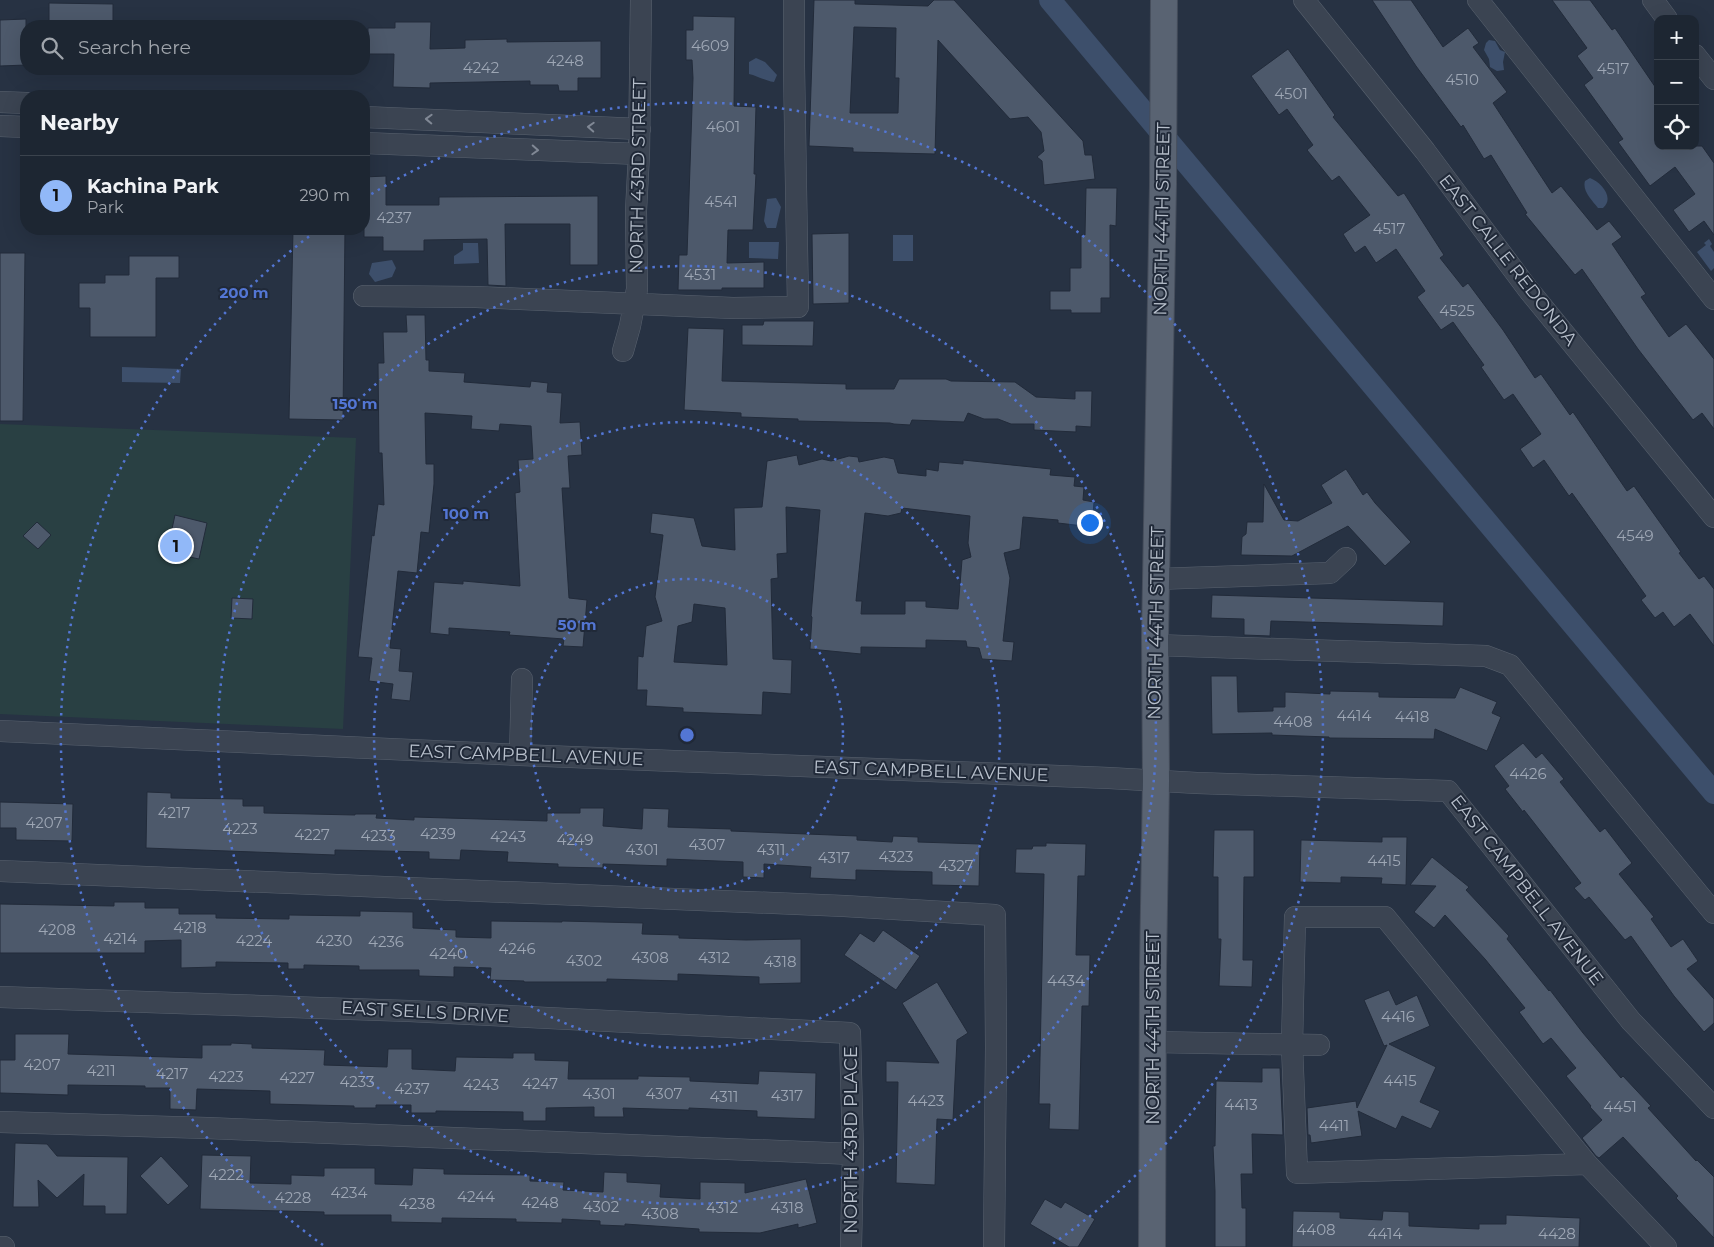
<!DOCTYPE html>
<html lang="en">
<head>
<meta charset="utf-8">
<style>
  :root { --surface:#1d2632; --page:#252e3a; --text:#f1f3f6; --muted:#a0a5ac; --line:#3b434d; --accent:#91b8f8 }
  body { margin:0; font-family:Montserrat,sans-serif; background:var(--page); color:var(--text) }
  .controls { position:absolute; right:15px; top:15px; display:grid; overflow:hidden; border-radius:10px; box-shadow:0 5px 20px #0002 }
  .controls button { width:45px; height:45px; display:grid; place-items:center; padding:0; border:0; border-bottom:1px solid var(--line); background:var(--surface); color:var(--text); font:25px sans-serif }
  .you { position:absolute; left:1089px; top:522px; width:18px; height:18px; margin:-12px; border:4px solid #fff; border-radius:50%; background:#1a73e8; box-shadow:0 0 0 8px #1a73e833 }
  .badge { display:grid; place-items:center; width:32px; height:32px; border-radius:50%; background:var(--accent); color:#111; font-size:16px; font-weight:700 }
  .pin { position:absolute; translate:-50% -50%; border:2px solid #fff; box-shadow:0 1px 5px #0006 }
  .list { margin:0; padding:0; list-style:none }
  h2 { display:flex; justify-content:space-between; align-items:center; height:65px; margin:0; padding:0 20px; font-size:21px }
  h2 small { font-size:16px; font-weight:400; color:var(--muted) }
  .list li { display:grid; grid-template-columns:32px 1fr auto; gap:15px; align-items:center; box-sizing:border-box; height:80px; padding:0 20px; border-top:1px solid var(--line) }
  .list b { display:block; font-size:19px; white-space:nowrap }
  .list p { margin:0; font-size:16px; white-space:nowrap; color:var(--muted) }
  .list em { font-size:16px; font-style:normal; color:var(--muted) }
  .icon { flex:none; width:28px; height:28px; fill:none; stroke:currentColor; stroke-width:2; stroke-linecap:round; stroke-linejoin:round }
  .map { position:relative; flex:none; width:1714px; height:1247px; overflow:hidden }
  .search { position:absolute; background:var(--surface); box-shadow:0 5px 20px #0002; left:20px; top:20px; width:350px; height:55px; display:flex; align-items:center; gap:12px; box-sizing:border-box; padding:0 18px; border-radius:20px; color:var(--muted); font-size:19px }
  .panel { position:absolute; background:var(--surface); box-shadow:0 5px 20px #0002; left:20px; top:90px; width:350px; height:145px; border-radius:20px }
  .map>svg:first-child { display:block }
  .green { fill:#294043 }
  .water { fill:#3d4f6b }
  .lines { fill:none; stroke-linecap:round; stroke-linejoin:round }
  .canal { stroke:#3d4f6b; stroke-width:22 }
  .building { fill:#4d596b; stroke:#222b3a; fill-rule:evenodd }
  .minor-casing { stroke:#59626f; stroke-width:22 }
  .major-casing { stroke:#454d5b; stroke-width:28 }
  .minor { stroke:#3b4452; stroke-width:21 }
  .major { stroke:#596372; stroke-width:26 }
  .oneway { stroke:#808895 }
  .ring { fill:none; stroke:#5376d4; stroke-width:2.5; stroke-dasharray:2.5 5 }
  .labels { text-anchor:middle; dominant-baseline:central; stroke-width:4; stroke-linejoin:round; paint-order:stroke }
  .number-label { font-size:15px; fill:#9da6b4 }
  .street-label { font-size:18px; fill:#b8c0cc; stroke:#202938 }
  .centre { fill:#5376d4; stroke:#202938; stroke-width:2.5 }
  .ring-label { font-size:15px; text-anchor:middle; font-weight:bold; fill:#5376d4; stroke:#202938; stroke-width:4; stroke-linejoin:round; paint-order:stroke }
</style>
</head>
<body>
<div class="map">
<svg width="1714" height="1247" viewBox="0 0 1714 1247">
  <rect width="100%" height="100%" fill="#273243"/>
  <!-- green -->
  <path class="green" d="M0 424 356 438 343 729 0 714Z"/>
  <!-- water -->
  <path class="water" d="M1489 40 1495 41 1500 50 1505 52 1503 62 1504 70 1497 71 1490 67 1489 59 1484 50 1486 43Z
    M756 58 765 62 777 75 774 82C765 81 758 76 749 74V62Z
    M1590 178C1601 182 1615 198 1603 208H1598C1592 200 1582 191 1585 181Z
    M776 198 781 207 776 228H767L764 221 767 199Z
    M893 235H913V261H893Z
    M1709 239 1712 244 1710 246 1714 252V268L1711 271 1697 252 1706 245 1704 243Z
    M749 242H779L778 259 749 258Z
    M463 243H478L479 263 454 264V256L463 250Z
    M392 260 396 268 392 277 375 282 369 274 372 263Z
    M122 367 181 369 180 383 122 382Z"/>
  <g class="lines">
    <!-- canal -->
    <path class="canal" d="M1050 0 1714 793"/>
  </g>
  <!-- building -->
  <path class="building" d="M814 0H855V4L928 6 934 0H954L1083 141 1085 155H1092L1095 179 1044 185 1042 161 1037 157 1044 151 1041 132 1028 117 1010 119 938 40 935 154 853 152V148L809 146ZM854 27 896 28 895 78H899L898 113H850Z
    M1372 0H1411L1443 47 1468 28 1479 43 1473 47 1507 92 1493 103 1552 193 1561 186 1597 230 1609 221 1622 237 1612 244 1646 294 1641 297 1669 337 1686 324 1714 359V429L1702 413 1693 420 1638 349 1582 269 1575 275 1525 214 1527 213 1491 155 1484 159 1463 125 1461 127 1416 66Z
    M1552 0H1590L1612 30 1615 28 1658 91V146H1702L1714 163V235L1704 221 1689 232 1673 210 1695 194 1675 167 1650 186 1618 142 1623 139 1584 85 1593 78 1577 56 1587 48Z
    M49 3 113 4V26H49Z
    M693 16 735 17 734 106 756 107 754 174H756L753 230H728L727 263 764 262V288H722V290H678L679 255H687L693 78 692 60H686V30H693Z
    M26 19V65L0 66V20Z
    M395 22H431L430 49 465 48V40L507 39V42L601 41V78H578V91H559L558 85H530V81L430 83V88L393 87 394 54H368V28H395Z
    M1288 49 1335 115 1333 117 1398 196 1404 193 1444 255 1440 258 1463 287 1468 283 1503 330 1535 378 1541 374 1570 415 1573 412 1627 491 1634 486 1681 552 1679 553 1699 579 1704 576 1714 589V646L1690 614 1674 627 1663 612 1655 618 1641 600 1646 596 1572 493 1569 496 1544 460 1533 468 1520 449 1541 434 1513 394 1504 400 1481 367 1484 365 1453 322 1441 330 1417 297 1425 291 1396 249 1376 263 1365 246 1355 253 1343 234 1370 215 1339 176 1332 181 1307 150 1313 145 1287 109 1279 115 1251 76Z
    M386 176V205H439V197L598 196V265H570V224H505L506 286 488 285 487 239 424 240V251H383V237H364V177Z
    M1086 188H1117L1116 226 1110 225V298H1101V313H1071V310H1050V291H1070V268H1081V235H1085Z
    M293 229H345L343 420 289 419Z
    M849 233V303L813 304 812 234Z
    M0 253H25L23 421H0Z
    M129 256H179V278H156V337H90V308H79V283H105V275H129Z
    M406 315H425L426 360H429V371L465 373 464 382 530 387 531 381 548 383 547 392 562 393 560 423 580 422 582 455 568 456 570 488H562L569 598 587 600 583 647 563 646 564 639 509 635 510 632 449 628V635L430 633 434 582 463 584V581L520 586 515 493 520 492 518 460 533 459 531 426 500 424 499 431 471 429 472 416 425 413 426 464H434V484L429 533 421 532 417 573 398 571 390 648 401 649 399 671 413 672 410 701 391 699 393 684 369 681 372 658 358 657 372 535 374 536 378 504 384 505 382 453H379L378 363H384L383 332H407Z
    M764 321H814L813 346 742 345V325H763Z
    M688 328 724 329 722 381 846 384V389H894L899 379H946L951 381 1015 382 1036 397 1075 399V391H1092L1091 427 1076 426V432L1034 430V424H1011L998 419H984L968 413 964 422 912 420 910 425 894 424 890 423 798 421V419L741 417V413L684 410Z
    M797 455 799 465 822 459 831 461 849 456 858 457 859 462 884 457 894 459 898 473 926 476V469L938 471 939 462 963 464V460L1051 469 1050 475 1075 477 1074 486 1084 487 1083 500 1094 502 1092 527 1058 523V520L1023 517 1020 549 1004 553 1010 578 1003 641 1014 642 1012 661 982 659 979 648 967 647 966 641 926 640V648L861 647V654L810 649 812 617 811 616 820 510 786 507 787 553 777 554 778 578 771 579 773 659 792 660 791 694 763 692 762 715 683 712V708L646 706 647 690H637L638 656 643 657 646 626 662 621 655 597 663 535 650 533 652 513 694 518 702 546 735 550 734 508 762 507 767 461ZM902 508 970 516 968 543 971 557 962 560 958 609 926 607V601H905V614H861L862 601H856L865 513 888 516 901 513ZM694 604 725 608 727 665 674 662 678 626 692 622Z
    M1346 469 1363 495 1367 492 1375 503 1411 542 1385 566 1348 526 1292 556 1241 555 1242 537 1246 534 1247 522H1263L1264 484 1284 520 1298 521 1332 503 1321 485Z
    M175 515 207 523 199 559 167 552Z
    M37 522 51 535 38 549 23 536Z
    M1212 595 1444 602 1443 626 1271 621 1270 636 1244 635V619L1211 618Z
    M232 598 253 599 252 619 231 618Z
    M1211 676H1237L1238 712 1273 711V707H1285V692L1330 694V691L1379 692V697L1455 698 1460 687 1497 702 1492 713 1501 717 1487 751 1435 729 1434 739 1329 738V737L1272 735V733L1212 734Z
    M1523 743 1536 758 1542 753 1564 779 1560 782 1600 832 1605 828 1632 863 1619 874 1654 917 1651 919 1671 947 1683 939 1698 961 1687 969 1714 999V1023L1704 1032 1674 996 1631 936 1625 940 1589 897 1585 900 1574 888 1581 883 1524 810 1523 812 1505 789 1509 786 1494 766Z
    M147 792 171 793V798L243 799V806H264V813L355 815V814H377L376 818 414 820V817L547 821V813H580V808H604L603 826 642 829 643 808 669 809 668 827 731 829V831L857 836V840L892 842 893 836 918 837V842L980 844 979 886 932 885V872L856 870V880L810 878 811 867 764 864V878L743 877V862L667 859V866L603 864V868L558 867V864L507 862 508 852 461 850 460 860 429 859V852L335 850V855L146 848Z
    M0 802 73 804 72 841 16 840V828H0Z
    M1214 830H1254V877H1244L1243 960H1253L1252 987 1219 986 1221 939H1218V877H1213Z
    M1382 837H1407L1406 885 1381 884 1382 878 1341 877V883L1300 882 1301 840 1382 842Z
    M1046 843 1086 844 1085 876H1078L1076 955H1090L1089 1006H1082L1079 1130 1049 1129 1050 1104H1039L1044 874 1015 873 1016 849H1032L1033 846H1046Z
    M1432 857 1469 887 1466 890 1509 936 1507 939 1549 991 1550 990 1583 1033 1621 1078 1623 1076 1651 1106 1648 1108 1696 1161 1697 1160 1714 1177V1238L1676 1198 1678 1196 1623 1137 1599 1158 1596 1156 1582 1138 1602 1120 1590 1107 1591 1106 1566 1076 1576 1068 1551 1038 1543 1044 1519 1012 1525 1008 1485 959 1445 915 1434 928 1414 912 1436 886 1410 885Z
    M114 902H145V908H179V914H216V918L289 919V915L360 916V911L413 912V928L456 930V937L491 938V921L562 922V921L643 923 642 934 679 935V938L746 940 801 939V983L759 984V977L678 974V981L607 979V982H524V981L490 980 491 968 454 967V977L419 976V970H359V966L304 965V969H288V963L216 962V967L181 968V940L145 941V953H0V904L114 906Z
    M883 930 920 956 896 990 844 955 860 933 874 942Z
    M937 982 968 1033 957 1040 953 1120 937 1119 935 1185 896 1183 898 1082H886V1061L939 1063 902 1003Z
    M1389 990 1396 1005 1417 995 1430 1026 1389 1044 1436 1067 1420 1102 1440 1111 1431 1129 1402 1116 1396 1129 1358 1111 1362 1136 1311 1143 1310 1135H1308L1307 1108 1356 1101 1357 1108 1387 1045 1384 1046 1364 1000Z
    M15 1034H69L68 1054 202 1058V1045H231V1043L252 1044V1048L325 1050 324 1065 387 1067 388 1049H412V1069L455 1071 456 1057 513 1058V1053H535V1060L569 1061 568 1079H638V1076L690 1077V1081L758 1084 759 1071 816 1073 815 1119 757 1117V1111L689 1108V1110L623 1108 624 1117H594V1107L546 1108V1121H523V1112L436 1111V1113H411V1105H376V1108H354V1106L270 1104V1091L197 1089 196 1110 170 1109V1088H145V1086L68 1085V1095L0 1093V1060H15Z
    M1262 1068H1280L1283 1135 1252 1134 1253 1174H1241L1242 1208H1246V1247H1215V1191L1213 1146H1215L1216 1081 1262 1082Z
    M15 1143 47 1144 57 1156 128 1157 127 1214H105V1206H83L84 1174 57 1198 38 1180 39 1207H13Z
    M202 1155 251 1156 250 1183 291 1184V1175L324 1176V1168H375V1184L412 1185 413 1168 444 1169V1174L530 1175V1181L564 1182 563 1190 603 1192 604 1172 627 1173V1182L661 1184 660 1197 700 1199V1182L745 1183V1193L806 1179 817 1223 798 1228V1224L760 1233 699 1232V1229L625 1224V1226L600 1225V1221L562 1219V1223L516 1222V1219L442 1218V1223L391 1222V1215H324V1212L200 1209Z
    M161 1156 189 1186 168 1205 140 1176Z
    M1045 1199 1061 1208 1065 1202 1095 1219 1078 1247H1069L1030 1224Z
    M1293 1211 1340 1212V1218L1382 1220 1383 1211 1409 1212V1226L1479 1229V1224H1506V1215L1580 1218 1579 1247H1292Z"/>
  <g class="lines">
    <!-- minor casing -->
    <g class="minor-casing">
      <path id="minor" d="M1304 0 1425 151 1527 288 1714 517
        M1478 0 1714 299
        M1653 0 1667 19
        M1695 55 1714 79
        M0 102 26 103
        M364 117 640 129
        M0 126 26 127
        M364 143 639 154
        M364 296 476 297 733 308 798 307 794 66V0
        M623 351 630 326 637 289 636 211 639 154 641 0
        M1156 579 1330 573 1346 558
        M1155 645 1486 656 1510 665 1714 913
        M0 731 520 755 1109 778 1197 783 1448 791 1631 1021 1714 1108
        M520 755 522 679
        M0 871 844 906 995 915 996 1047 994 1247
        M0 997 409 1011 850 1033 853 1154 851 1247
        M1153 1042 1319 1045
        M0 1122 207 1128 853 1154
        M1587 1164 1297 1173 1292 1045 1295 917H1385L1587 1164 1666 1247
        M0 1247H4"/>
    </g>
    <!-- major casing -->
    <g class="major-casing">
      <path id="major" d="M1152 1247 1153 968 1156 781 1155 638 1163 184 1164 0"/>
    </g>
    <!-- minor -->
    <use href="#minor" class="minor"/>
    <!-- major -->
    <use href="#major" class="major"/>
  </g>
  <!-- one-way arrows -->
  <defs><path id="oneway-chevron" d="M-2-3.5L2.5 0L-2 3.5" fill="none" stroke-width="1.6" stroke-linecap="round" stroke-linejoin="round" transform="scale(1.25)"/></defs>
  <g class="oneway">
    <use href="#oneway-chevron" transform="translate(429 119) rotate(-178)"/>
    <use href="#oneway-chevron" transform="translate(591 127) rotate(-177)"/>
    <use href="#oneway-chevron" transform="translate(535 150) rotate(3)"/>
  </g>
  <!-- distance rings -->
  <g class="ring">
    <circle cx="687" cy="735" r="156"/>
    <circle cx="687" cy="735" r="313"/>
    <circle cx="687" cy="735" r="469"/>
    <path d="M323 1245A626 626 0 0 1 315 232M365 198A626 626 0 0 1 1051 1245"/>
  </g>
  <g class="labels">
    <!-- number labels -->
    <g class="number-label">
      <text x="710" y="45">4609</text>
      <text x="565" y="60">4248</text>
      <text x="481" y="67">4242</text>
      <text x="1613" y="68">4517</text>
      <text x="1462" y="79">4510</text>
      <text x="1291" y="93">4501</text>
      <text x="723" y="126">4601</text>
      <text x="721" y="201">4541</text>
      <text x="394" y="217">4237</text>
      <text x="1389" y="228">4517</text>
      <text x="700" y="274">4531</text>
      <text x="1457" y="310">4525</text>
      <text x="1635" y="535">4549</text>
      <text x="1354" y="715">4414</text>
      <text x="1412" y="716">4418</text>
      <text x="1293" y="721">4408</text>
      <text x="1528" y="773">4426</text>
      <text x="174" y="812">4217</text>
      <text x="44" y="822">4207</text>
      <text x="240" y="828">4223</text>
      <text x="438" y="833">4239</text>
      <text x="312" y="834">4227</text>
      <text x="378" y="835">4233</text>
      <text x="508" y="836">4243</text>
      <text x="575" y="839">4249</text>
      <text x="707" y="844">4307</text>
      <text x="642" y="849">4301</text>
      <text x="771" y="849">4311</text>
      <text x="896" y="856">4323</text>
      <text x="834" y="857">4317</text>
      <text x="1384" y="860">4415</text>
      <text x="956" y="865">4327</text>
      <text x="190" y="927">4218</text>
      <text x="57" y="929">4208</text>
      <text x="120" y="938">4214</text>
      <text x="254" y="940">4224</text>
      <text x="334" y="940">4230</text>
      <text x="386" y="941">4236</text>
      <text x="517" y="948">4246</text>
      <text x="448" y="953">4240</text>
      <text x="650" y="957">4308</text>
      <text x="714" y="957">4312</text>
      <text x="584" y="960">4302</text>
      <text x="780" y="961">4318</text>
      <text x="1066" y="980">4434</text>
      <text x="1398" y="1016">4416</text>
      <text x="42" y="1064">4207</text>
      <text x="101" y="1070">4211</text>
      <text x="172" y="1073">4217</text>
      <text x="226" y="1076">4223</text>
      <text x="297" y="1077">4227</text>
      <text x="1400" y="1080">4415</text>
      <text x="357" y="1081">4233</text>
      <text x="540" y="1083">4247</text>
      <text x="481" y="1084">4243</text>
      <text x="412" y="1088">4237</text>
      <text x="599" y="1093">4301</text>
      <text x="664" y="1093">4307</text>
      <text x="787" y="1095">4317</text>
      <text x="724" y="1096">4311</text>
      <text x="926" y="1100">4423</text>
      <text x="1241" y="1104">4413</text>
      <text x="1620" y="1106">4451</text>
      <text x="1334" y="1125">4411</text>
      <text x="226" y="1174">4222</text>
      <text x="349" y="1192">4234</text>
      <text x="476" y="1196">4244</text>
      <text x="293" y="1197">4228</text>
      <text x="540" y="1202">4248</text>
      <text x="417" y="1203">4238</text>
      <text x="601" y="1206">4302</text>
      <text x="722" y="1207">4312</text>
      <text x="787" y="1207">4318</text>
      <text x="660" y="1213">4308</text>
      <text x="1316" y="1229">4408</text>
      <text x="1385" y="1233">4414</text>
      <text x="1557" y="1233">4428</text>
    </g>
    <!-- street labels -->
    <g class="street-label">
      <text transform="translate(638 176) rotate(-89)">NORTH 43RD STREET</text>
      <text transform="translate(1162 219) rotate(-89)">NORTH 44TH STREET</text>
      <text transform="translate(1508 260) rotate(52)">EAST CALLE REDONDA</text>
      <text transform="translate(1156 623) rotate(-89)">NORTH 44TH STREET</text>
      <text transform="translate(526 755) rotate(2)">EAST CAMPBELL AVENUE</text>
      <text transform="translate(931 771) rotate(2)">EAST CAMPBELL AVENUE</text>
      <text transform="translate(1527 890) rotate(52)">EAST CAMPBELL AVENUE</text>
      <text transform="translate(425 1012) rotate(3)">EAST SELLS DRIVE</text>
      <text transform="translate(1153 1028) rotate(-90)">NORTH 44TH STREET</text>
      <text transform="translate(851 1140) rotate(-90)">NORTH 43RD PLACE</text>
    </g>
  </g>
  <circle cx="687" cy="735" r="8" class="centre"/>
  <g class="ring-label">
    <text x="244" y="298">200 m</text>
    <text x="355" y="409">150 m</text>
    <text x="466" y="519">100 m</text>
    <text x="577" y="630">50 m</text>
  </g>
</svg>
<div class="controls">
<button>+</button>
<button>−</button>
<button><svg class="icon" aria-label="locate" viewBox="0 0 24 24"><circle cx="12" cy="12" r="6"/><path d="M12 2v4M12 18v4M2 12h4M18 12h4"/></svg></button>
</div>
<div class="you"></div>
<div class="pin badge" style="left:176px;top:546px">1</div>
<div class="search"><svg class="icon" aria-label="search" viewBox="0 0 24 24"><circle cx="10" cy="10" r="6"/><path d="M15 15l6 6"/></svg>Search here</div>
<section class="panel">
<h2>Nearby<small></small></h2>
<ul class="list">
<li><span class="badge">1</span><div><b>Kachina Park</b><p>Park</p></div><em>290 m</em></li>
</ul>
</section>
</div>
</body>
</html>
